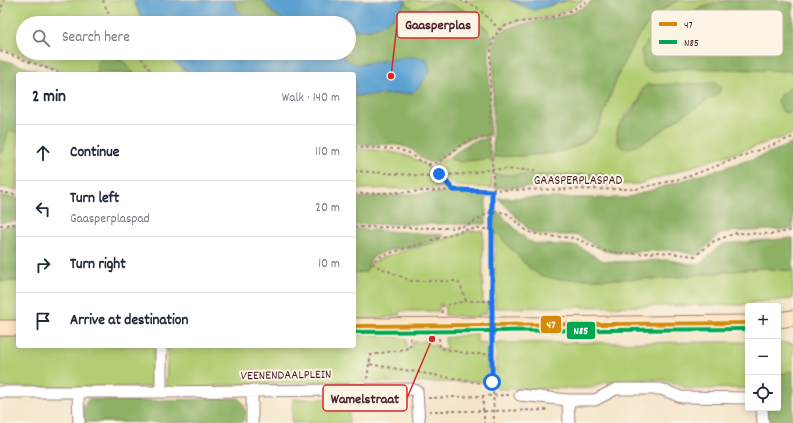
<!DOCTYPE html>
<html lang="en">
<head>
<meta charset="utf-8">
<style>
  :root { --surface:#fff; --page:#f2f2f3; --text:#1f2937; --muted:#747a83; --line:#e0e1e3 }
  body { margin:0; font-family:Dekko,sans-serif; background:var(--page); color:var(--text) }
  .controls { position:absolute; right:12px; bottom:12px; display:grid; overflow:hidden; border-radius:4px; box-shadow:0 2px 10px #0003 }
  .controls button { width:36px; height:36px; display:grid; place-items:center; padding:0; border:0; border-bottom:1px solid var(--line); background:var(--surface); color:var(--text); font:20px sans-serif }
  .stop { position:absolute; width:12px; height:12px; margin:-9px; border:3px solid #1a73e8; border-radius:50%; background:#fff }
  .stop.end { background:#1a73e8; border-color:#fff; box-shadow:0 1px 4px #0008 }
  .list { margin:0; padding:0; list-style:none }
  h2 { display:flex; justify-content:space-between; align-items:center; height:52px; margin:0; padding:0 16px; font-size:17px }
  h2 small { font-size:13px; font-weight:400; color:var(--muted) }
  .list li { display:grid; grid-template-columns:26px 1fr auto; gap:12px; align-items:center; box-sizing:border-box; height:56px; padding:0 16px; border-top:1px solid var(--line) }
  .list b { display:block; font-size:15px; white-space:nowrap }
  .list p { margin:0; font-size:13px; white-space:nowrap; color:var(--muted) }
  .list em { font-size:13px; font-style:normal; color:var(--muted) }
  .icon { flex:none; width:22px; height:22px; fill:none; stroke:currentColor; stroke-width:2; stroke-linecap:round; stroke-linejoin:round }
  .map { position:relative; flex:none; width:793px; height:423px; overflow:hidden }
  .search { position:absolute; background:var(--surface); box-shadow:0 2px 10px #0003; left:16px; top:16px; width:340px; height:44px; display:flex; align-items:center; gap:10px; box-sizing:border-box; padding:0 14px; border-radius:22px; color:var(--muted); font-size:15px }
  .panel { position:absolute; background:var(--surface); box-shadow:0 2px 10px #0003; left:16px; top:72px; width:340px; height:276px; border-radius:4px }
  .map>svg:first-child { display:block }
  .green { fill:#b2cd73; stroke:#7e764f; fill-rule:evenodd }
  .forest { fill:#8db065; stroke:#6c6848 }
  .water { fill:#5ca1d1; stroke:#53607e }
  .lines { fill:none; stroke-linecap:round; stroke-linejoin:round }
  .street-casing { stroke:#9f827a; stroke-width:13 }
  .secondary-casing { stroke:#9f827a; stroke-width:17 }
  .path { stroke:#9f827a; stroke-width:2; stroke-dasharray:3 3; stroke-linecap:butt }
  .street { stroke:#fff; stroke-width:11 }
  .secondary { stroke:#ffe4c6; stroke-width:15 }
  .secondary-bridge-casing { stroke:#9f827a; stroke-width:17; stroke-linecap:butt }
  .secondary-bridge { stroke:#ffe4c6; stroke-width:15 }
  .bus-1-casing { stroke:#fcf5e5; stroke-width:7 }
  .bus-2-casing { stroke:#fcf5e5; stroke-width:7 }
  .bus-1 { stroke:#d48b09; stroke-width:4 }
  .bus-2 { stroke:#00a651; stroke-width:4 }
  .route { stroke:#1a73e8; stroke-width:5 }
  .labels { text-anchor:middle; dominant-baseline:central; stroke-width:4; stroke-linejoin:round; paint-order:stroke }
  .street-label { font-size:13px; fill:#4a1f2b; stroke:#fcf5e5 }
  .key { fill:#fcf5e5; stroke:#c7b5ad; stroke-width:1 }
  .key-label { font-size:11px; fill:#4a1f2b }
  .leader { fill:none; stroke:#d62828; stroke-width:1.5 }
  .callout-dot { fill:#d62828; stroke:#fcf5e5; stroke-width:1.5 }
  .callout { fill:#fcf5e5; stroke:#d62828; stroke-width:1.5 }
  .callout-label { font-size:14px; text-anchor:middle; font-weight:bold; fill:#4a1f2b }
  .line-badge { stroke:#fcf5e5; stroke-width:1.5 }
  .badge-label { font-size:11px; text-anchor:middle; font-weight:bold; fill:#fff }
</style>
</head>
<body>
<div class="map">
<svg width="793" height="423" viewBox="0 0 793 423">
  <rect width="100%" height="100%" fill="#fcf5e5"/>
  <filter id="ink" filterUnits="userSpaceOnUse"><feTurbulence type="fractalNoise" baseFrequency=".025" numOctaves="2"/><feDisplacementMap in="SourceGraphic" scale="8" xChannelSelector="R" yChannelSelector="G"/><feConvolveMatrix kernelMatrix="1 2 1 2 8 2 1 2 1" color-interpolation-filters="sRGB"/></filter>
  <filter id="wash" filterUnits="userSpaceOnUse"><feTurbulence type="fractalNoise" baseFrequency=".012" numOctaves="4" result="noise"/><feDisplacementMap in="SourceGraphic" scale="16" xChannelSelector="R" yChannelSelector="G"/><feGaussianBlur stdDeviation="0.9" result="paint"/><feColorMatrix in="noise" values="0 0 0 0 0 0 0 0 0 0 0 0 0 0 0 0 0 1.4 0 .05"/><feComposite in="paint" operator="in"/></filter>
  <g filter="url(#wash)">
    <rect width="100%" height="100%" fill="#f4e4c9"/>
    <!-- green -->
    <path class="green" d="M0 0H133L144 23H23V53H164L190 74H134L122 60 115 55 97 71V74H68L0 47Z
      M407 0H508L534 10 569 0H584C574 7 562 13 550 16 530 21 505 18 493 37L482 23 441 2 433 3 413 10 406 2Z
      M680 0H731C710 4 688 11 669 22 662 27 655 35 648 41L652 71 687 68 793 71V87L780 95 790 113H793V134L638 184 603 185V174L494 175 493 157C522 155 560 158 586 141 599 133 603 115 608 102 622 63 639 18 680 0ZM652 84 679 117 644 142 624 116 639 102 641 91 646 85Z
      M9 130 18 132V190L0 187V152L3 151Z
      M354 149C397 150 421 154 451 188L354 189Z
      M448 158 460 162 491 158 492 188 455 186 433 165Z
      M471 231H483V303H489L486 314 478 315 477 318 445 315V307L440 303 439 311H400L399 315 373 320H354V273L366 272 369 265 381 258Z
      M495 231 527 266 658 279 763 268 793 271V299L757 302 741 305 495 308Z
      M0 281H18V323H0Z
      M366 333 407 339V346L412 349V342L428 341V345H436L437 349 446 350 445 338 477 333V342L487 343V381C420 384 353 381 287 383 247 384 208 387 169 390L166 383 168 346H354V334Z
      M0 336H18V346H154L155 383 151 387H0Z
      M748 342V388L690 389 663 380 605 382 592 388 496 389V343Z
      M778 342 793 344V371L778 375Z
      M293 399H349V423H292Z"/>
    <!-- forest -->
    <path class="forest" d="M233 0H263C268 10 278 18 288 23H249L237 9Z
      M592 0H680C641 17 624 59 610 96 603 114 598 135 580 144 557 157 519 155 493 157V59L494 42 500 32 514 26 567 15 588 5Z
      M731 0H776L793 3V71L687 68 652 71 644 67 641 50C662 21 696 7 731 0Z
      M406 2 413 10C421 8 427 4 434 3 458 0 480 20 493 37L489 52 490 136C479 136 470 138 460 143 451 148 441 163 429 162 421 161 416 151 409 148 393 142 371 145 354 145V96L412 93 371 63C358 65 347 66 341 53H349V29L356 30 395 17Z
      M108 55C121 55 126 65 134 74H97V62L102 56Z
      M0 59 47 74H18V132L9 130 3 152H0Z
      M715 83 721 88 719 93C706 102 692 109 679 118 662 129 646 146 624 149L618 144C613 121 628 118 638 103 642 97 641 91 646 85Z
      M793 87V113L783 112 777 100 786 90Z
      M488 138 491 158 460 162 448 158 471 142Z
      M793 143V229L725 232C712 237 708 249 696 255L675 250H661L617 253 605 251 577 235H542L531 232 498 198H626L759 157Z
      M603 174V185L495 188 494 175Z
      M457 191 481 194 486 198V224H393L354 225V198Z
      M0 195 18 198V221L0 223Z
      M495 209 528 241 538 244 578 246 601 260 614 262 669 260 690 264H700L722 244 793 238V271L763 268 658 279H556L539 275 527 266 495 231Z
      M18 226V281H0V227Z
      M354 228 362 229 444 235C434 251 388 244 373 258 369 261 368 268 366 272L354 273Z
      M793 371V423H767V408H778V375Z
      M239 398C245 406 249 414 242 423L84 422 83 405 89 399 135 401Z"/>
    <!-- water -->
    <path class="water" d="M133 0H233L237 9 249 23H144Z
      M263 0H407C392 22 377 33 349 29V23H288L273 12Z
      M508 0H569L534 10Z
      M164 53H285L291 56H299L304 53H341L347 61 357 65 407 57 426 58 430 70 421 85 412 93 354 96V74H190Z"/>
  </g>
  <g filter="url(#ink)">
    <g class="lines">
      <!-- street casing -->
      <g class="street-casing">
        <path id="street" d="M161 346V392
          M0 392H161L412 389 417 391 419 423
          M78 393 79 423
          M520 395 568 400H595L616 389H661L681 397 748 398
          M568 400 569 423
          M762 408 763 423
          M252 423V390"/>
      </g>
      <!-- secondary casing -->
      <g class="secondary-casing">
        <path id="secondary" d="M778 320 793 318
          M506 325 748 323
          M354 326 480 325
          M0 328H18"/>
      </g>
      <!-- path -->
      <path class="path" d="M103 0 109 15 115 23
        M460 0 477 7 500 30
        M0 13 4 0
        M0 51 63 74
        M138 53 153 74
        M354 147 397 149 409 153 418 160 428 164 453 190
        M428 164C445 163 452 150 466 142 473 139 482 138 490 137
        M354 171 429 176 465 174 493 169 535 170
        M494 190 490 137V56C492 46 493 35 502 28 511 21 528 22 539 20 555 17 575 11 588 0
        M0 192 18 195
        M354 194 453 190 636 189 687 177 793 137
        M0 225 18 224
        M354 227 448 228 466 226 492 211 506 213 528 232 546 236 575 238 603 251 636 254 660 252 695 256 714 241 736 233 773 234 793 230
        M466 301 460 284 456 281H411L374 265 373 261 381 256 465 230 472 229H492
        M492 311V191
        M442 313V306L466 301H492
        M410 338V348L371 355 369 364 492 385
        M439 338 440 348 469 354H492
        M492 338 494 423
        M367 379 369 364
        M428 398 509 395
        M429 411H484V423
        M483 411V396
        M484 411 549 410"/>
      <!-- street -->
      <use href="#street" class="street"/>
      <!-- secondary -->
      <use href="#secondary" class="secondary"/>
      <!-- secondary-bridge casing -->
      <g class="secondary-bridge-casing">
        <path id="secondary-bridge" d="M480 325H506"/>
      </g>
      <!-- secondary-bridge -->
      <use href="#secondary-bridge" class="secondary-bridge"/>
      <!-- bus-1 casing -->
      <g class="bus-1-casing">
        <path id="bus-1" d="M354 326 748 323"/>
      </g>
      <!-- bus-2 casing -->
      <g class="bus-2-casing">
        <path id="bus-2" d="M354 332 748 329"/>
      </g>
      <!-- bus-1 -->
      <use href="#bus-1" class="bus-1"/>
      <!-- bus-2 -->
      <use href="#bus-2" class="bus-2"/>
    </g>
  </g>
  <g class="lines" filter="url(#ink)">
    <!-- route -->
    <path class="route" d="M439 174 453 190 492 191V382"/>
  </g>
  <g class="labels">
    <!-- street labels -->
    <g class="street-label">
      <text x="578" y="181">GAASPERPLASPAD</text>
      <text transform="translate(286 376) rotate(-1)">VEENENDAALPLEIN</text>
    </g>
  </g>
  <!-- legend -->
  <rect x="651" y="10" width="132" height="46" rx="6" class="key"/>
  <rect x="659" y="22" width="18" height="4" fill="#d48b09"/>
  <rect x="659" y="40" width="18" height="4" fill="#00a651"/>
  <g class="key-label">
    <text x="684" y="28">47</text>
    <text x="684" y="46">N85</text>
  </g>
  <!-- callouts -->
  <path class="leader" d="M391 76L397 25M432 339L407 398"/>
  <g class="callout-dot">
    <circle cx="391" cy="76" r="4"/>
    <circle cx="432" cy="339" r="4"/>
  </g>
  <g class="callout">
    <rect x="397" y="12" width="82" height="26" rx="4"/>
    <rect x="323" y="385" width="84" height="26" rx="4"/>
  </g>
  <g class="callout-label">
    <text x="438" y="29">Gaasperplas</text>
    <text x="365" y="403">Wamelstraat</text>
  </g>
  <g class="line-badge">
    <rect x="540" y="315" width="22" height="19" rx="4" fill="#d48b09"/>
    <rect x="566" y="321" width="30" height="19" rx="4" fill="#00a651"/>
  </g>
  <g class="badge-label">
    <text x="551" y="328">47</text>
    <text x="581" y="334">N85</text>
  </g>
</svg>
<div class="controls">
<button>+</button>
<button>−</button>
<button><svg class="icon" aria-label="locate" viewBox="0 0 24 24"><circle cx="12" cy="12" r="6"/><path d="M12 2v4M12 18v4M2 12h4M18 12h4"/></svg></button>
</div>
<div class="stop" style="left:492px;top:382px"></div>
<div class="stop end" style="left:439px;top:174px"></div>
<div class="search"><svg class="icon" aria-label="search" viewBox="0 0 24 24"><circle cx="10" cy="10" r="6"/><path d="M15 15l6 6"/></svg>Search here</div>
<section class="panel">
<h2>2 min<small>Walk · 140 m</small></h2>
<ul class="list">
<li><svg class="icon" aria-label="ahead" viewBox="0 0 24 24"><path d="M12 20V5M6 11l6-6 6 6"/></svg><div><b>Continue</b></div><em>110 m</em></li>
<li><svg class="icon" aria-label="left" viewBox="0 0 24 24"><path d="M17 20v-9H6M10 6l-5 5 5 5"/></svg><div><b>Turn left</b><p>Gaasperplaspad</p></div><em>20 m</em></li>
<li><svg class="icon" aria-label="right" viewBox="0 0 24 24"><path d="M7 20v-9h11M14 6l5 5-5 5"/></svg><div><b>Turn right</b></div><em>10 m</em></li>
<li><svg class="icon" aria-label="arrive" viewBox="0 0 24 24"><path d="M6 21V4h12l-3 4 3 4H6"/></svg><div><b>Arrive at destination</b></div></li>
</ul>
</section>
</div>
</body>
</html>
